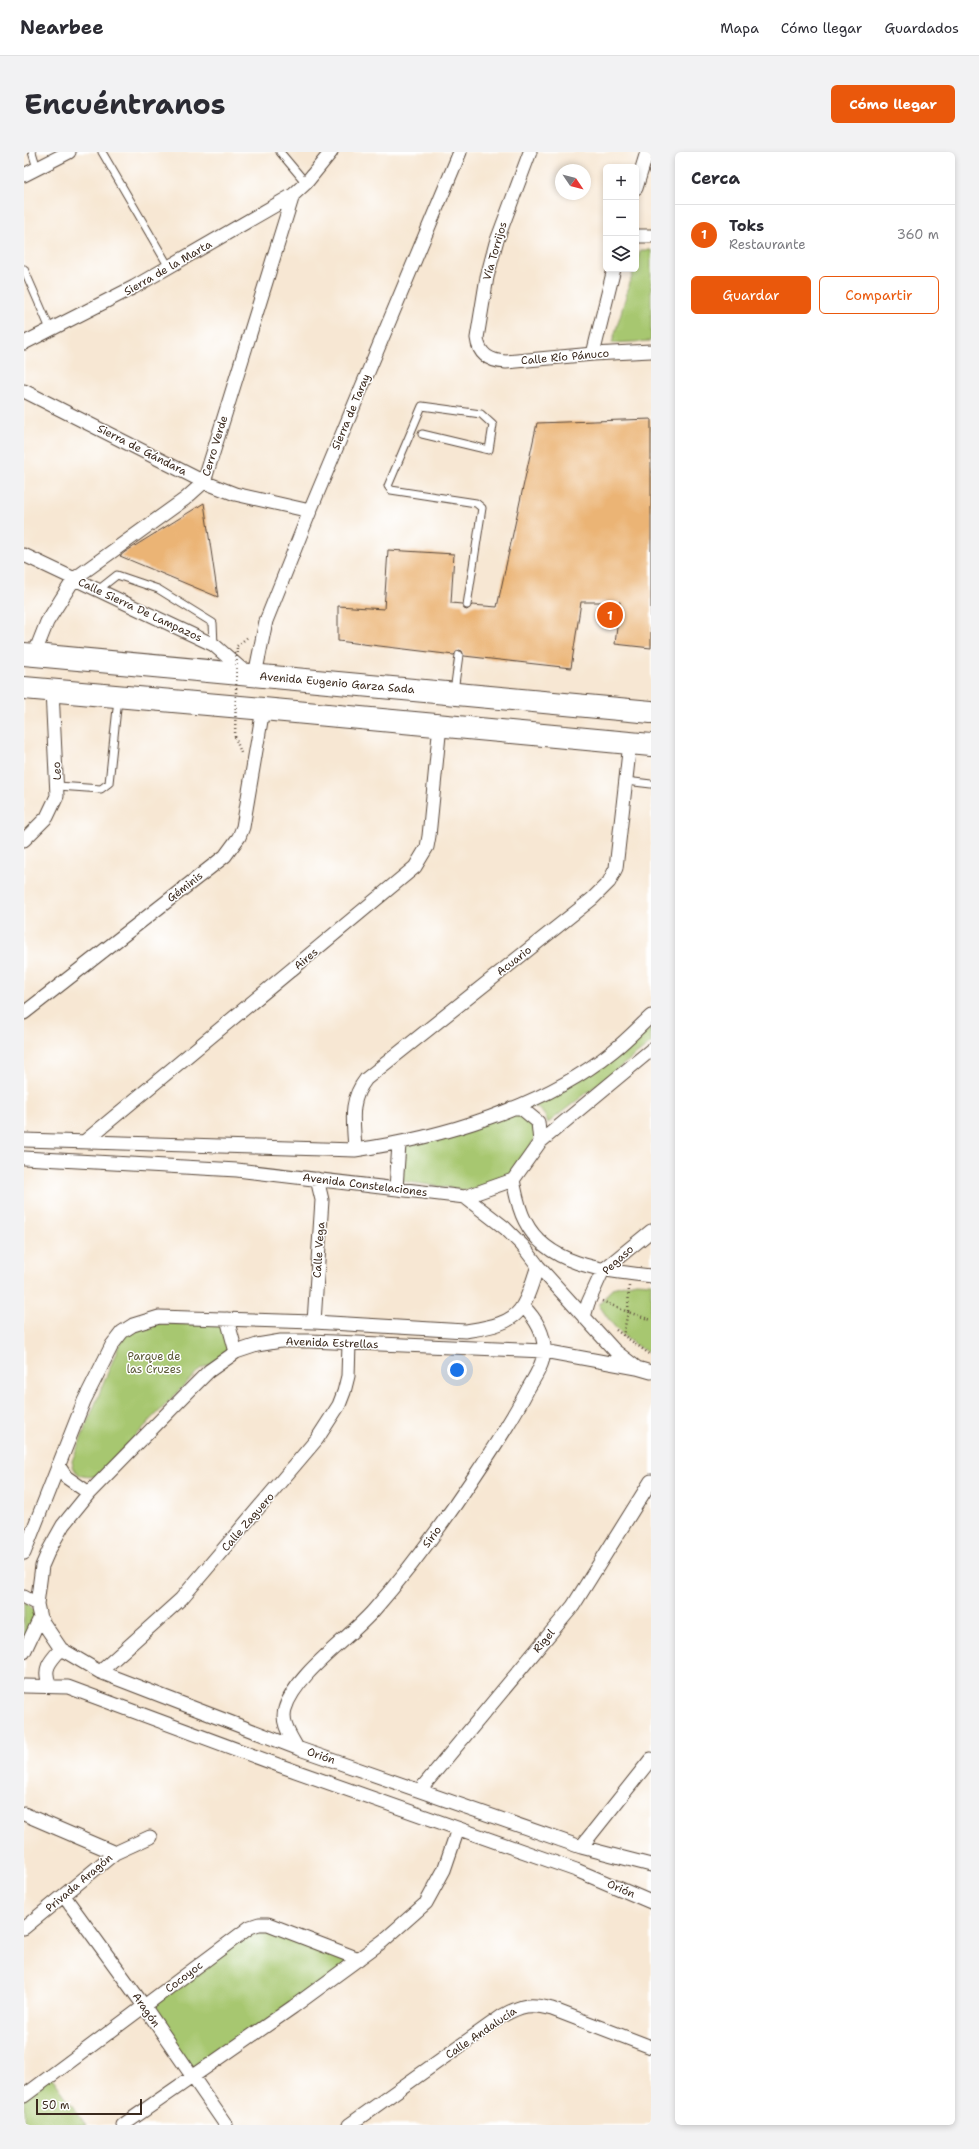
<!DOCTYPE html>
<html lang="es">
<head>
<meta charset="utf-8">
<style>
  :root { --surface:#fff; --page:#f2f2f3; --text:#2b2b33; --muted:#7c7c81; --line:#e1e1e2; --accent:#ea580c }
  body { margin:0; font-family:"Shantell Sans",sans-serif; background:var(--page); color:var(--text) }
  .controls { position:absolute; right:12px; top:12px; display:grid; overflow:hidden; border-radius:6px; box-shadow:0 2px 6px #0003 }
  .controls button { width:36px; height:36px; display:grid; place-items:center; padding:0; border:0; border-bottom:1px solid var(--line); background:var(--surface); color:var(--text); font:20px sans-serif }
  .compass { position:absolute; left:531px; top:12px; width:36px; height:36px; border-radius:50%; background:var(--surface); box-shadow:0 2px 6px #0003; rotate:125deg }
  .scale { position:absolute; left:12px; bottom:10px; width:106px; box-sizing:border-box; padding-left:4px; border:2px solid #3b2a1e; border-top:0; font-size:11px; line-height:14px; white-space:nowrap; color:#3b2a1e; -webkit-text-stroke:3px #fff; paint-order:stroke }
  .you { position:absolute; left:433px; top:1218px; width:14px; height:14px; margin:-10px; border:3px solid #fff; border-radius:50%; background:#1a73e8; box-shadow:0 0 0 6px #1a73e833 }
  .badge { display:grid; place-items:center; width:26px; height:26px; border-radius:50%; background:var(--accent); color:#fff; font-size:13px; font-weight:700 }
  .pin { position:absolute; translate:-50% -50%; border:2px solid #fff; box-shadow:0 1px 4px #0006 }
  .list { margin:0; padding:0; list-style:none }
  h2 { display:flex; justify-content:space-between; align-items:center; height:52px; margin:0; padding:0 16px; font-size:17px }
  h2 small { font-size:13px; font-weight:400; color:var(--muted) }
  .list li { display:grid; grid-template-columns:26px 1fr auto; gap:12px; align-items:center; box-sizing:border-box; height:60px; padding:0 16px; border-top:1px solid var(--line) }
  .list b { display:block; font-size:15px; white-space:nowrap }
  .list p { margin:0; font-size:13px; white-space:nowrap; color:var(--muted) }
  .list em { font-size:13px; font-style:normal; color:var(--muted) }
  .actions { display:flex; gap:8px; padding:12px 16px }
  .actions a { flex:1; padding:9px 0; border:1px solid var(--accent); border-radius:6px; text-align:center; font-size:14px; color:var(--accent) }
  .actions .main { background:var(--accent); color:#fff }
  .icon { flex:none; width:22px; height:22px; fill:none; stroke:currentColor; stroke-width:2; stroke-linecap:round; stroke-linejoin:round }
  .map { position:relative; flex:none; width:627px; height:1973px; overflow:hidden; border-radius:6px }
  header { display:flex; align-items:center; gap:24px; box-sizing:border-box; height:56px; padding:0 20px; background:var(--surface); border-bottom:1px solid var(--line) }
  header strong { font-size:19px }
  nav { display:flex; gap:22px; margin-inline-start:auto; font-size:14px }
  .intro { display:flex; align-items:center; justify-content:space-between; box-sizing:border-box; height:96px; padding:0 24px }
  h1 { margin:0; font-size:28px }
  .button { padding:10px 18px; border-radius:6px; background:var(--accent); color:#fff; font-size:14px; font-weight:700 }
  main { display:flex; gap:24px; padding:0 24px }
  aside { flex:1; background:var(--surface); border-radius:6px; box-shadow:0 2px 6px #0003 }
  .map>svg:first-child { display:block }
  .green { fill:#a7c76f; stroke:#717846 }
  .building { fill:#ebb474 }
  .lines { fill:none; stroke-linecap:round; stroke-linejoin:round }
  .lane-casing { stroke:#574639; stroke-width:9 }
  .street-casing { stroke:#574639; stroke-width:15 }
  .highway-casing { stroke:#574639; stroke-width:24 }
  .path { stroke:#574639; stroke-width:2.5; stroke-dasharray:1 3; stroke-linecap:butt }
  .lane { stroke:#fff; stroke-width:7 }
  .street { stroke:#fff; stroke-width:13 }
  .highway { stroke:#fff; stroke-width:22 }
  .path-bridge { stroke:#574639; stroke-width:2.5; stroke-dasharray:1 3; stroke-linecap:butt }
  .labels { text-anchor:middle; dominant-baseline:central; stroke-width:3; stroke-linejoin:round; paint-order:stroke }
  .street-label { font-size:11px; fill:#3b2a1e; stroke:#fff }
  .park-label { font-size:11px; fill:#5b5936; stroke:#fff }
</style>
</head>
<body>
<header>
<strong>Nearbee</strong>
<nav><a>Mapa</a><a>Cómo llegar</a><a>Guardados</a></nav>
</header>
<div class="intro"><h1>Encuéntranos</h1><a class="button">Cómo llegar</a></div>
<main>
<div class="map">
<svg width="627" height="1973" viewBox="0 0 627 1973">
  <rect width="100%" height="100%" fill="#fff"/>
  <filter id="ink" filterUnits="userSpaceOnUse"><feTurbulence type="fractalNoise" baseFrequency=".025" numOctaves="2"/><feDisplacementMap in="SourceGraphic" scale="8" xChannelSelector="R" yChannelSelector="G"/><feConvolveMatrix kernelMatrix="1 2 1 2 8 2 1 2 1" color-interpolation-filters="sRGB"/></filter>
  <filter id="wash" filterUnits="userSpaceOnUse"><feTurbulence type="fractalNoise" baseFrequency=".012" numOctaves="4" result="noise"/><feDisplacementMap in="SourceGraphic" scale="16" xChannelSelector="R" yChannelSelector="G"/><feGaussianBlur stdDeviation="0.9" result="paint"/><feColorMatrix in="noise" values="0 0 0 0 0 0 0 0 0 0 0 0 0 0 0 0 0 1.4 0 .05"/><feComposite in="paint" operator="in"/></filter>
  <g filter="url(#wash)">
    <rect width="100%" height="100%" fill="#f7e7d3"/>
    <!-- green -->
    <path class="green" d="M616 98H627V189L588 191 610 117H612Z
      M627 876V891L524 971C521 961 516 957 506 953L609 890Z
      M501 962 514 982 490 1021 447 1039 378 1029 381 994 481 963Z
      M612 1130 627 1131V1202C601 1188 591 1178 575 1153L588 1136Z
      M126 1171 196 1173 201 1177 207 1194 197 1207 176 1217 73 1324C59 1326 50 1324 48 1309L95 1193 103 1181Z
      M0 1450 4 1452 13 1463 0 1494Z
      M235 1772 335 1807 169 1924 120 1854Z
      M27 1924 62 1973H0V1944Z"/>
    <g id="blocks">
      <!-- building -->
      <path class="building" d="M627 267V496L591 492 596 450H557L547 516 440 504 438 499 435 498 430 503 314 489V454L360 457 364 398 430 402 427 451 438 452 440 457 443 458 448 453 473 455 513 271Z
        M180 351 194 445 96 404 101 400Z"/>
    </g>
  </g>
  <g filter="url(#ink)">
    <use href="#blocks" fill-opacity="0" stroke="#574639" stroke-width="1"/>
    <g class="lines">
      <!-- lane casing -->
      <g class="lane-casing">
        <path id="lane" d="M8 0 13 16
          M78 0 145 115
          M256 0 282 31
          M0 117 27 179
          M398 282 465 298 469 273 457 262 398 254 364 334 367 338 452 351 458 356 443 453
          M74 438 93 423 134 437 189 471 190 493
          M430 539 435 503
          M602 629 627 632
          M34 634 77 637 85 631 94 547"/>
      </g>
      <!-- street casing -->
      <g class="street-casing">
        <path id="street" d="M506 0 472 91 463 125 453 186C455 203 466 209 482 210L569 202 627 199
          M0 23 45 0
          M612 36 623 0
          M612 84H627
          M0 191 110 135 269 43 282 31 307 0
          M569 202 590 117
          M0 239 180 330 211 342 286 359
          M0 403 190 493 223 522
          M10 503 23 470 50 427 161 347 180 330 269 43
          M231 523 242 469 286 359 436 0
          M0 688 23 665 33 644 28 538
          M0 861 201 704 215 685 219 675 239 557
          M488 956H497L514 970 516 990
          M0 988 331 998C417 986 520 955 589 899 603 888 615 875 627 864
          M60 990 391 715 403 695 405 684 416 573
          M331 998C330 971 324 950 342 927L568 747 585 730 592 716 606 591
          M0 1006 213 1018 441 1045 489 1028 516 990 627 898
          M489 1028C492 1042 494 1056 501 1069 523 1114 583 1119 627 1124
          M372 1036 375 992
          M441 1045 481 1076 498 1093 514 1114 591 1199 613 1216 627 1220
          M560 1165 564 1151 579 1118 627 1079
          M203 1167 212 1200
          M290 1170 298 1048 293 1027
          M613 1216 520 1199 286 1189H257L233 1193 212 1200 185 1219 168 1236 65 1341 39 1373 25 1398 18 1414 13 1452 16 1466 37 1497 76 1520 273 1596 557 1695 627 1713
          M34 1313 42 1325 65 1341
          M0 1401 60 1249 88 1193 98 1180 109 1173 135 1165 290 1170 441 1179C460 1176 489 1173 499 1153 506 1141 509 1127 514 1114
          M0 1445 13 1452
          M0 1500 16 1466
          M76 1520 157 1447 293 1287 315 1253 320 1240 324 1224 325 1192
          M26 1533C18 1517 26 1509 37 1497
          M0 1534 44 1535 257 1614 552 1718 627 1750
          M273 1596C266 1583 257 1571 261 1557 271 1522 326 1486 350 1458 386 1417 418 1373 448 1328 468 1298 489 1267 505 1235 511 1225 520 1211 520 1199 521 1181 511 1166 499 1154
          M396 1638 549 1454 627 1329
          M0 1662 91 1701
          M557 1695 627 1607
          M40 1744 120 1854 202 1973
          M0 1776 91 1701 126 1685
          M0 1944 226 1775 235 1772H244L335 1807
          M99 1973 269 1855 359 1789 402 1751 420 1718 434 1677
          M325 1973 478 1864C498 1853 506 1851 528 1857L627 1895"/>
      </g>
      <!-- highway casing -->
      <g class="highway-casing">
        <path id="highway" d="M0 502 627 560
          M0 536 239 557 627 593"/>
      </g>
      <!-- path -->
      <path class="path" d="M213 494 225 484
        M211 585 217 601
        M605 1134 604 1160 627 1168
        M578 1149 604 1160 599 1184
        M592 1178 627 1203"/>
      <!-- lane -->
      <use href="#lane" class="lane"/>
      <!-- street -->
      <use href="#street" class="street"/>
      <!-- highway -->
      <use href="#highway" class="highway"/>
      <!-- path-bridge -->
      <path class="path-bridge" d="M211 585 213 494"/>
    </g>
  </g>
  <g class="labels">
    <!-- street labels -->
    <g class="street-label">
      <text transform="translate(471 99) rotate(-74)">Vía Torrijos</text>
      <text transform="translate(144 116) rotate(-30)">Sierra de la Marta</text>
      <text transform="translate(541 205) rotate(-5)">Calle Río Pánuco</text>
      <text transform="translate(327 260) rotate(-67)">Sierra de Taray</text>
      <text transform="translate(191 294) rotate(-73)">Cerro Verde</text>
      <text transform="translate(118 298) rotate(27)">Sierra de Gándara</text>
      <text transform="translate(116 458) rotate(25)">Calle Sierra De Lampazos</text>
      <text transform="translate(313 531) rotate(5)">Avenida Eugenio Garza Sada</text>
      <text transform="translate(33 619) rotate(-93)">Leo</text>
      <text transform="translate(161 735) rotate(-38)">Géminis</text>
      <text transform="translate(282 807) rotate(-40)">Aires</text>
      <text transform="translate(490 809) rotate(-38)">Acuario</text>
      <text transform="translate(341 1033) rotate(7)">Avenida Constelaciones</text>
      <text transform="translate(295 1098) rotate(-86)">Calle Vega</text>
      <text transform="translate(594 1108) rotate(-42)">Pegaso</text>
      <text transform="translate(308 1191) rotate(2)">Avenida Estrellas</text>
      <text transform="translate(224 1370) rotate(-49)">Calle Zaguero</text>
      <text transform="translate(408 1385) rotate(-53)">Sirio</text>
      <text transform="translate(520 1489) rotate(-50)">Rigel</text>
      <text transform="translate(297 1604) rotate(19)">Orión</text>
      <text transform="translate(55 1731) rotate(-40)">Privada Aragón</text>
      <text transform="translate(597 1737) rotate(23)">Orión</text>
      <text transform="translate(160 1825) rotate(-37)">Cocoyoc</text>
      <text transform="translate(122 1858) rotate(55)">Aragón</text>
      <text transform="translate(457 1881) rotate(-34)">Calle Andalucía</text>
    </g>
    <!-- park labels -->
    <g class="park-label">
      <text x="130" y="1204">Parque de<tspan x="130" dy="13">las Cruzes</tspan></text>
    </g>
  </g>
</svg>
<div class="controls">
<button>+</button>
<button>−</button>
<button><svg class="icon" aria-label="layers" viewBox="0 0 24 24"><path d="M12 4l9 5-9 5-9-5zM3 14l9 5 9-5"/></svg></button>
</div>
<svg class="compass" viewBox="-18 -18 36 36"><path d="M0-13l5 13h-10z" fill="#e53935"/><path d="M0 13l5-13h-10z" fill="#7c7c81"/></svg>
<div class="scale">50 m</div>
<div class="you"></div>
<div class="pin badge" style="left:586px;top:463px">1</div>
</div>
<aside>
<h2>Cerca<small></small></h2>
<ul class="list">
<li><span class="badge">1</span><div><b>Toks</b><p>Restaurante</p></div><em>360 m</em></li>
</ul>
<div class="actions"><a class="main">Guardar</a><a>Compartir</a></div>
</aside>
</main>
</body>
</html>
